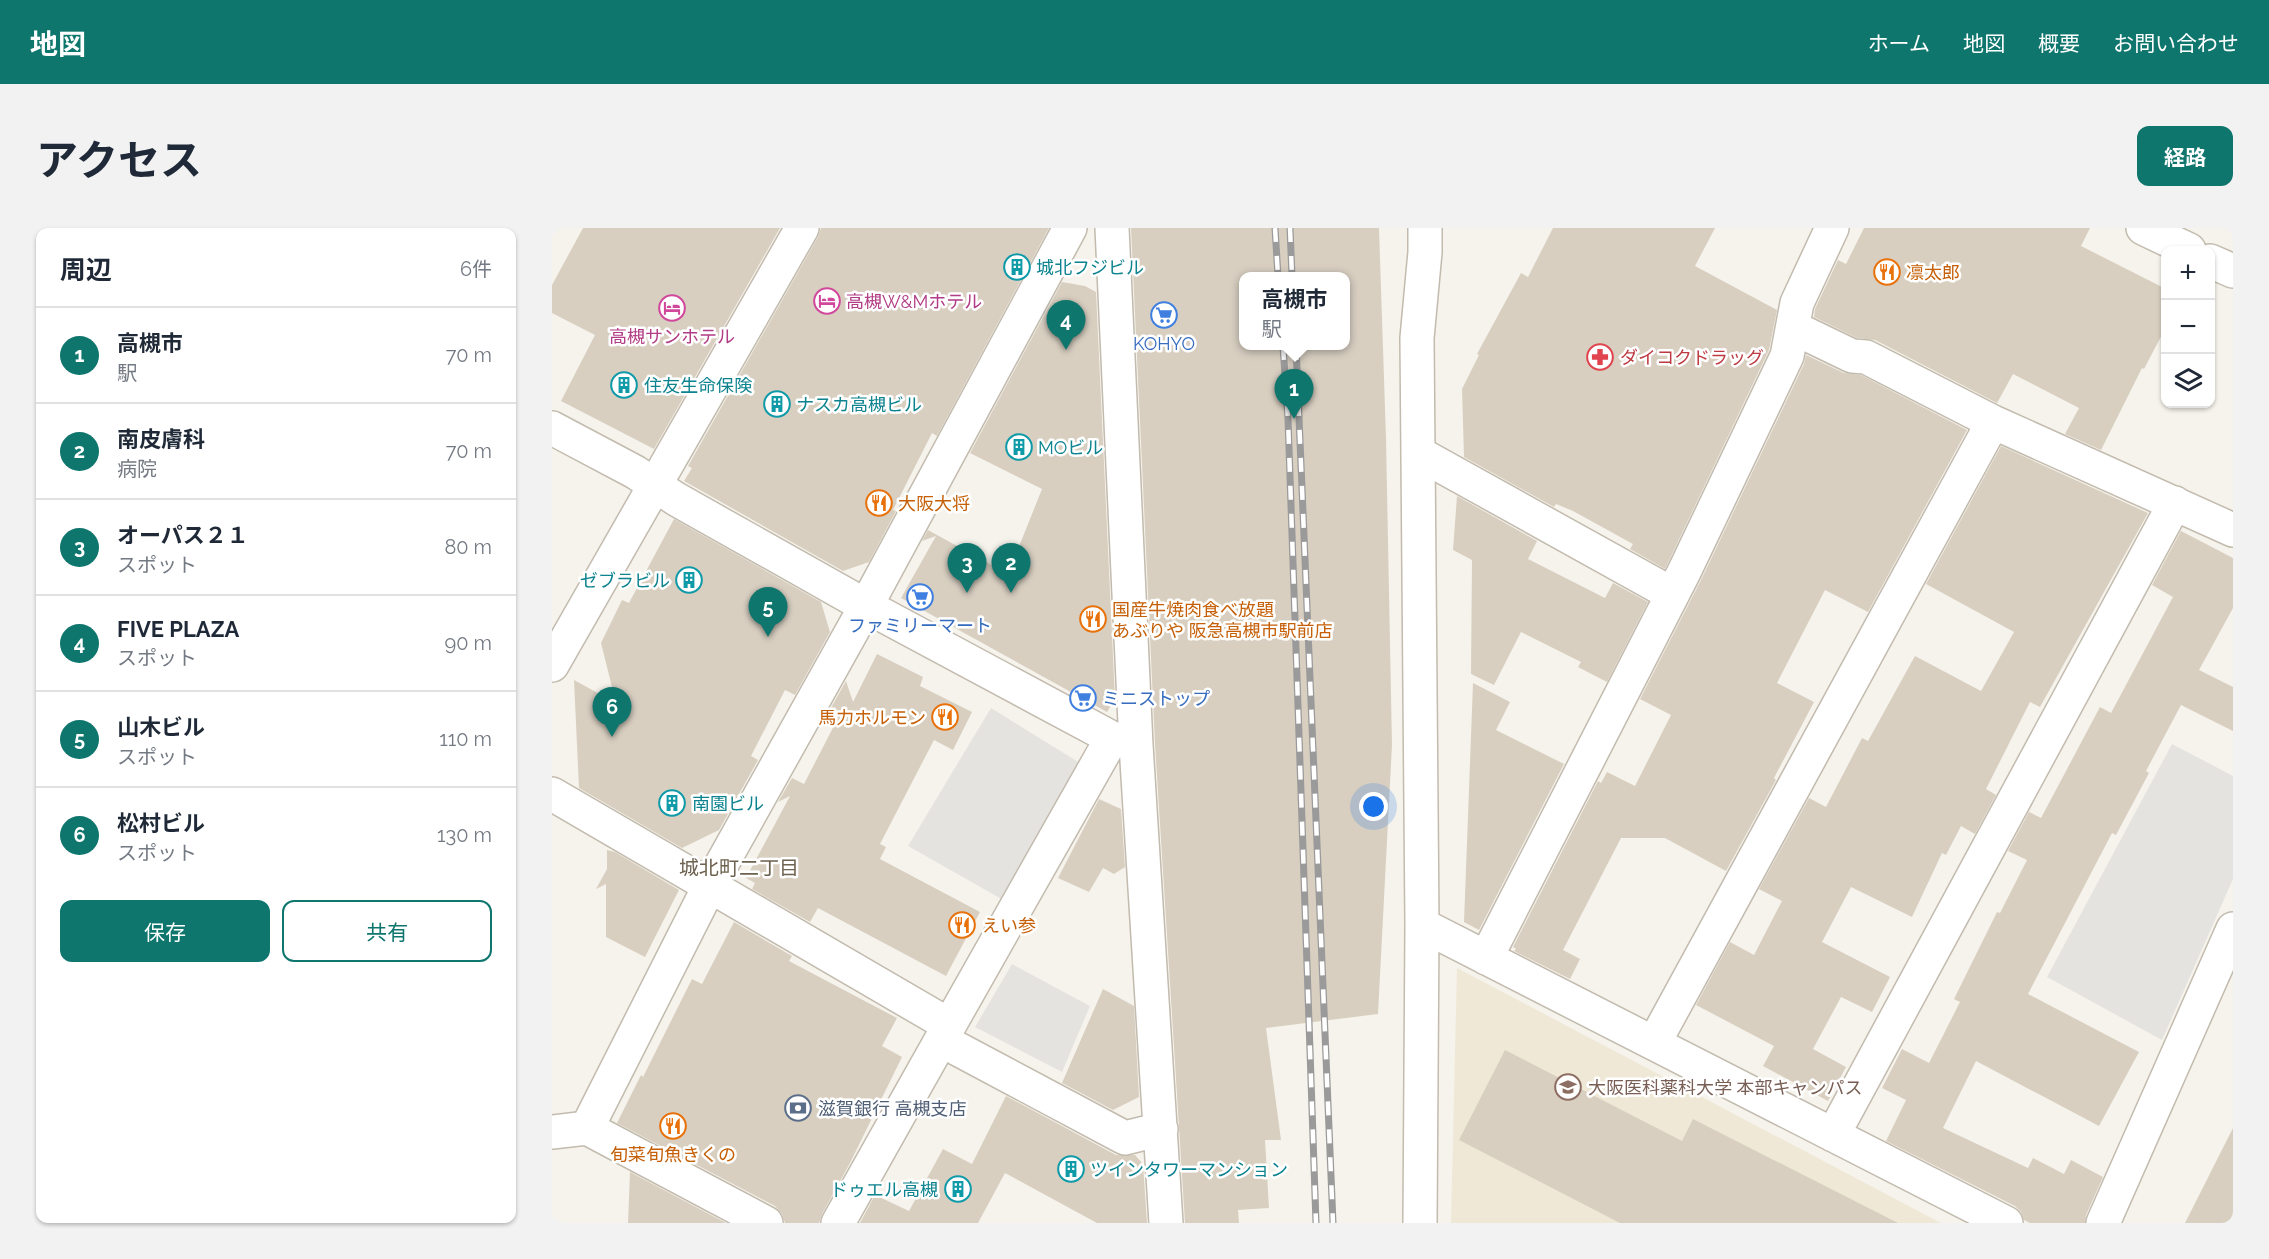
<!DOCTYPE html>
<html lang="ja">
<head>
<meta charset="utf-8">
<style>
  :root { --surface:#fff; --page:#f2f2f3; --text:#1f2937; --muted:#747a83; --line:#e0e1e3; --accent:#0f766e }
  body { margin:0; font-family:Raleway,"Noto Sans JP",sans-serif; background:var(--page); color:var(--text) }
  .controls { position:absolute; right:18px; top:18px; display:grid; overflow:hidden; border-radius:12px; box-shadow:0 2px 4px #0004 }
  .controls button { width:54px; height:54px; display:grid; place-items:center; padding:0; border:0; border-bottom:2px solid var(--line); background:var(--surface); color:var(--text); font:30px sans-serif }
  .you { position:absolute; left:822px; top:579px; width:21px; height:21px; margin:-15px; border:4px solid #fff; border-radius:50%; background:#1a73e8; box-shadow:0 0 0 9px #1a73e833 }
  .badge { display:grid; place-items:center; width:39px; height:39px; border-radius:50%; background:var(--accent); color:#fff; font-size:20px; font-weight:700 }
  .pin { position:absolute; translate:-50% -50px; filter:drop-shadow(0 2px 3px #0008) }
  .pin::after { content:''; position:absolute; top:32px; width:21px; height:18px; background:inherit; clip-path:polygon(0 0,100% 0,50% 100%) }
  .popup { position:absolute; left:687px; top:44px; width:111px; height:78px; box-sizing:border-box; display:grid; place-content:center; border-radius:12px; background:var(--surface); filter:drop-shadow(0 2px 4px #0005); font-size:20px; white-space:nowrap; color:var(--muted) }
  .popup b { font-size:22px; color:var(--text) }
  .popup::after { content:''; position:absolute; left:50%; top:100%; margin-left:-12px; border:12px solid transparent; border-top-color:var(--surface) }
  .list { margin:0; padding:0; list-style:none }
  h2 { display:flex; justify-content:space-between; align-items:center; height:78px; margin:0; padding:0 24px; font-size:26px }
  h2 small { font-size:20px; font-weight:400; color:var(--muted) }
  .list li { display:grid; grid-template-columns:39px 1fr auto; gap:18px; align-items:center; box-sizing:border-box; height:96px; padding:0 24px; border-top:2px solid var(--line) }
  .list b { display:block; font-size:22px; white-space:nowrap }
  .list p { margin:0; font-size:20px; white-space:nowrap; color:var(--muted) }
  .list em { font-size:20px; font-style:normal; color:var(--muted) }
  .actions { display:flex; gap:12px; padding:18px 24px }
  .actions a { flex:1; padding:14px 0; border:2px solid var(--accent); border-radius:12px; text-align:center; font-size:21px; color:var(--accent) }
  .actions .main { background:var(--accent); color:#fff }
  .icon { flex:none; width:33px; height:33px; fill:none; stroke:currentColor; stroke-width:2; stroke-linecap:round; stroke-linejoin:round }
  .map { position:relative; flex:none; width:1681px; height:995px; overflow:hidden; border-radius:12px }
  header { display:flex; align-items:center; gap:36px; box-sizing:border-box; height:84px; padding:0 30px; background:var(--accent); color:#fff }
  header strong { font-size:28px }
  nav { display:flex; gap:33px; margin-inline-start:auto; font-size:21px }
  .intro { display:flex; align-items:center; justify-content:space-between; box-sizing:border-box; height:144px; padding:0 36px }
  h1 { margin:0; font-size:42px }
  .button { padding:15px 27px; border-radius:12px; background:var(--accent); color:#fff; font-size:21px; font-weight:700 }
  main { display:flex; gap:36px; padding:0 36px }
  aside { flex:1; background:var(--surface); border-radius:12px; box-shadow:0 2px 4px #0004 }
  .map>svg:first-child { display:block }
  .education { fill:#efe8d6 }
  .parking { fill:#e5e3e0 }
  .building { fill:#d8cfc1; fill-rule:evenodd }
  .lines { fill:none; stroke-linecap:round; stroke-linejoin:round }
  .minor-casing { stroke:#c2bbae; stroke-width:36 }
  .minor { stroke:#fff; stroke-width:33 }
  .rail-casing { stroke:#9a9a9a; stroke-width:7 }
  .rail { stroke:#fff; stroke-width:4.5; stroke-dasharray:14; stroke-linecap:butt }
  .labels { text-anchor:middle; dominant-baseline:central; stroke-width:5; stroke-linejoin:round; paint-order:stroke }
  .culture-label { font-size:18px; fill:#0d838f; stroke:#fff; text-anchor:start }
  .food-label { font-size:18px; fill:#c56008; stroke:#fff; text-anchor:start }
  .hotel-label { font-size:18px; fill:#b23c85; stroke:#fff; text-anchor:start }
  .shop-label { font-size:18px; fill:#366cbe; stroke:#fff }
  .health-label { font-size:18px; fill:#be3a42; stroke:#fff; text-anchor:start }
  .education-label { font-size:18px; fill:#785e54; stroke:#fff; text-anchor:start }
  .service-label { font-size:18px; fill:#4e5e75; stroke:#fff; text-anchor:start }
  .neighbourhood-label { font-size:20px; fill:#6e6250; stroke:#fff }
</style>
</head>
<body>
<header>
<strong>地図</strong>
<nav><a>ホーム</a><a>地図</a><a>概要</a><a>お問い合わせ</a></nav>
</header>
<div class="intro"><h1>アクセス</h1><a class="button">経路</a></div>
<main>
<aside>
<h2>周辺<small>6件</small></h2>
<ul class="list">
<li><span class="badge">1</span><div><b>高槻市</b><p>駅</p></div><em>70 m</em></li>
<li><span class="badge">2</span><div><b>南皮膚科</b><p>病院</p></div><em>70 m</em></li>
<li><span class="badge">3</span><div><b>オーパス２１</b><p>スポット</p></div><em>80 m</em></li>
<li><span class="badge">4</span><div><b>FIVE PLAZA</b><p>スポット</p></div><em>90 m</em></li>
<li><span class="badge">5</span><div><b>山木ビル</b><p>スポット</p></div><em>110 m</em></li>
<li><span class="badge">6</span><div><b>松村ビル</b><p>スポット</p></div><em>130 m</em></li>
</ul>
<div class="actions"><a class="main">保存</a><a>共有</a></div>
</aside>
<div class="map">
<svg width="1681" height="995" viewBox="0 0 1681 995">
  <rect width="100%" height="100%" fill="#f6f3ec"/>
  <!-- education -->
  <path class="education" d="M905 740 1389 995H899Z"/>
  <!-- parking -->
  <path class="parking" d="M439 480 528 535 453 673 356 618Z
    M1620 516 1681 548V651L1610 812 1495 749Z
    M460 736 538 778 510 844 423 799Z"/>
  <!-- building -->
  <path class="building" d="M31 0H228L102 221 9 173 43 107 0 85V57Z
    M269 0H497L385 208 380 205 341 282 344 283 317 334 291 343 132 253 140 240 136 238 266 9Z
    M579 0H827L834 210 840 517 826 786 714 800 729 912H713L717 980 686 982 687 995H633L603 516ZM691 48H793V117H691Z
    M1001 0H1163L1143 38 1225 82 1217 122 1113 341 1078 321 1081 316 1021 283 1004 276 1002 279 912 229 910 161 927 127 925 126 969 45 976 49Z
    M1312 0H1538L1529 18 1614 61V99L1592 141 1590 140 1549 222 1513 206 1527 180 1461 146 1445 175 1323 112 1305 110 1262 89 1263 81 1286 32 1294 36Z
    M510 54 533 58 544 64 563 471 555 484 349 370 384 308 370 313 376 302 456 346 490 261 418 225Z
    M1254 127 1292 145 1309 147 1415 202 1316 384 1273 362 1225 455 1262 474 1222 550 1224 552 1174 643 1113 610H1069L1011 722 1028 731 1018 751 962 723 964 721 961 719 1046 553 1049 555 1055 544 1083 558 1119 487 1088 471 1149 352 1252 136Z
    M1449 218 1596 285 1488 479 1478 474 1434 561 1444 567 1423 606 1409 598 1394 627 1390 625 1360 689 1299 659 1270 714 1338 749 1320 784 1289 769 1261 821 1294 839 1276 873 1211 838 1222 818 1144 777 1178 714 1202 727 1230 673 1207 661 1257 570 1274 579 1310 510 1316 513 1363 428 1429 463 1462 404 1374 356Z
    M905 268 985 313 976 331 1053 370 1061 355 1096 374 1055 454 1026 439 1029 434 969 404 942 457 919 446 920 332 901 322Z
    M122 291 269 374 278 404 243 467 233 462 199 528 206 532 167 602 130 620 27 560 22 452 64 475 49 415 70 372 77 375Z
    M1629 303 1681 330V380L1647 442 1681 459V503L1629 477 1594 543 1597 545 1564 607 1560 605 1476 766 1587 824 1547 898 1424 833 1391 900 1476 940 1481 930 1512 946 1519 932 1551 949 1534 987 1533 995H1478L1472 992 1469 984 1463 978 1334 913 1354 872 1330 860 1350 821 1377 835 1408 774 1402 771 1445 684 1448 685 1475 632 1456 623 1477 584 1489 590 1548 479 1559 485 1621 369 1600 357Z
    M325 426 371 449 368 458 420 484 401 522 382 512 328 616 334 619 328 631 428 684 394 748 266 680 258 694 200 661 203 655 194 650 238 568 226 574 240 550 252 556 286 490 276 485 294 453 301 474Z
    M921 455 958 474 944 502 1012 536 927 702 912 694Z
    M547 571 569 581 573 639 562 646 551 640 537 664 506 650Z
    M55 622 63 624 127 662 93 729 54 709V656L44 661 55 641Z
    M182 694 240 728 237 733 345 790 330 818 350 829 298 935 270 986 267 995H233L230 986 223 978 65 895 89 847 91 849 140 751 150 756Z
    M551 761 582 778 587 869 561 882 510 855Z
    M953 822 1130 913 1141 891 1346 995H1068L907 912Z
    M454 868 564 927H583L591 936 595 995H545L453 945 426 995H308L323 967 357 983 391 921 420 936Z
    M1681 900V995H1633Z
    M78 944 174 995H76Z"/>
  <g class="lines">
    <!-- minor casing -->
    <g class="minor-casing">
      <path id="minor" d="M560 0 584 517 614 995
        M1591 0 1637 22
        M1658 33 1681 43
        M1242 100 1300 128 1314 129 1441 194 1681 302
        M0 200 83 244 124 271 314 378 560 510 584 517
        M866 225 1120 366
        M0 437 250 0
        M560 510 389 812 573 910 609 901
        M0 566 397 797
        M870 697 1454 995
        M934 730 1132 344 1235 128 1245 75 1280 0
        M1102 815 1441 194
        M35 900 157 659 314 378 518 0
        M0 904 35 900 214 995
        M1281 907 1623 275
        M286 995 389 812
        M868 995 870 697 865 110 873 24V0
        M1551 995 1681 701"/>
    </g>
    <!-- minor -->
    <use href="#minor" class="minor"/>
    <!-- rail casing -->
    <g class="rail-casing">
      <path id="rail" d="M723 0 726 48
        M738 0 740 48
        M731 118 736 191 764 995
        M744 118 781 995"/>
    </g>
    <!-- rail -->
    <use href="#rail" class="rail"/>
  </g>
  <!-- icons -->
  <defs>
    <g id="building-ring" transform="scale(1.35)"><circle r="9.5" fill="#fff" stroke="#0f9aa8" stroke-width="1.5"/><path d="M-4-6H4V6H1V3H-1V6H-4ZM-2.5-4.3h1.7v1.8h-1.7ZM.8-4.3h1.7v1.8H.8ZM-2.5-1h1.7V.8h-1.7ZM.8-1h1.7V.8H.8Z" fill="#0f9aa8"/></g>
    <g id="restaurant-ring" transform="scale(1.35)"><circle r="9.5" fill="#fff" stroke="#e8710a" stroke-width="1.5"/><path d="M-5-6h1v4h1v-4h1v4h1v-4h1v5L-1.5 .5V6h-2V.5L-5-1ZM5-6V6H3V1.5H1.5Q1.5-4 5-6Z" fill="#e8710a"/></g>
    <g id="hotel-ring" transform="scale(1.35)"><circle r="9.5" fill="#fff" stroke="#d1479c" stroke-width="1.5"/><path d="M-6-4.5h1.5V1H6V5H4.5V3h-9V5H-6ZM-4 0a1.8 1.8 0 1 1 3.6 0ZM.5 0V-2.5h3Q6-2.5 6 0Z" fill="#d1479c"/></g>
    <g id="supermarket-ring" transform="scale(1.35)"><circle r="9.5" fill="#fff" stroke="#3f7fe0" stroke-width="1.5"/><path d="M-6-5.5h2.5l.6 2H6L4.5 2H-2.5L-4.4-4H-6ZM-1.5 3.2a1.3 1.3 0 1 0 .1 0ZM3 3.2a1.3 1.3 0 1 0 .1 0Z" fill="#3f7fe0"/></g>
    <g id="pharmacy-ring" transform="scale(1.35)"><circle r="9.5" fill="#fff" stroke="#e0444e" stroke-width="1.5"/><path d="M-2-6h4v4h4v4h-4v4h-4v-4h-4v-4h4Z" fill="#e0444e"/></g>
    <g id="university-ring" transform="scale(1.35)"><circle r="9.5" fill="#fff" stroke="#8d6e63" stroke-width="1.5"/><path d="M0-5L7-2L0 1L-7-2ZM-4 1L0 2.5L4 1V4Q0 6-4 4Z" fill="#8d6e63"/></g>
    <g id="bank-ring" transform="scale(1.35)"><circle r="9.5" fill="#fff" stroke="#5c6f8a" stroke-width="1.5"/><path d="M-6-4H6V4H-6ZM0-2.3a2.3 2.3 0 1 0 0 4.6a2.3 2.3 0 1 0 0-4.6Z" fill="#5c6f8a"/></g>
  </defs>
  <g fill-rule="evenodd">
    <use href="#building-ring" x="465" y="39"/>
    <use href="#restaurant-ring" x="1335" y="44"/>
    <use href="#hotel-ring" x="275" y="73"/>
    <use href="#hotel-ring" x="120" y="80"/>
    <use href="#supermarket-ring" x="612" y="87"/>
    <use href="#pharmacy-ring" x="1048" y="129"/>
    <use href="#building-ring" x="72" y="157"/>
    <use href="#building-ring" x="225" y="176"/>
    <use href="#building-ring" x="467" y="219"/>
    <use href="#restaurant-ring" x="327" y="275"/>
    <use href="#building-ring" x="137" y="352"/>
    <use href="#supermarket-ring" x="368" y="369"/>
    <use href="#restaurant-ring" x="541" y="391"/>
    <use href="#supermarket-ring" x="531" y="470"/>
    <use href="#restaurant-ring" x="393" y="489"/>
    <use href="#building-ring" x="120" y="575"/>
    <use href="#restaurant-ring" x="410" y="697"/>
    <use href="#university-ring" x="1016" y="859"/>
    <use href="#bank-ring" x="246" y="880"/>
    <use href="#restaurant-ring" x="121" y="898"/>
    <use href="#building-ring" x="519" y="941"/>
    <use href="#building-ring" x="406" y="961"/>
  </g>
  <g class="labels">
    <!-- culture labels -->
    <g class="culture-label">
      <text x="484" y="39">城北フジビル</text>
      <text x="92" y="157">住友生命保険</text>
      <text x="244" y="176">ナスカ高槻ビル</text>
      <text x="486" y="219">MOビル</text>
      <text x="118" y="352" text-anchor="end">ゼブラビル</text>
      <text x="140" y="575">南園ビル</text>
      <text x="538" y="941">ツインタワーマンション</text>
      <text x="386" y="961" text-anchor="end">ドゥエル高槻</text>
    </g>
    <!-- food labels -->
    <g class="food-label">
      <text x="1354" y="44">凛太郎</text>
      <text x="346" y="275">大阪大将</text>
      <text x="560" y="381">国産牛焼肉食べ放題<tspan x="560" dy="21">あぶりや 阪急高槻市駅前店</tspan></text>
      <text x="374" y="489" text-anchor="end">馬力ホルモン</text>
      <text x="430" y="697">えい参</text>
      <text x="121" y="926" text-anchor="middle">旬菜旬魚きくの</text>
    </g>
    <!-- hotel labels -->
    <g class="hotel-label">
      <text x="294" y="73">高槻W&amp;Mホテル</text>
      <text x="120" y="108" text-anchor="middle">高槻サンホテル</text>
    </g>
    <!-- shop labels -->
    <g class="shop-label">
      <text x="612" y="115">KOHYO</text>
      <text x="368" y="397">ファミリーマート</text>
      <text x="550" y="470" text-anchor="start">ミニストップ</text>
    </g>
    <!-- health labels -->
    <g class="health-label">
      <text x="1068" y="129">ダイコクドラッグ</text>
    </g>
    <!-- education labels -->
    <g class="education-label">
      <text x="1036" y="859">大阪医科薬科大学 本部キャンパス</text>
    </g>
    <!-- service labels -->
    <g class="service-label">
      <text x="266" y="880">滋賀銀行 高槻支店</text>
    </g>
    <!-- neighbourhood labels -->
    <g class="neighbourhood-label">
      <text x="187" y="640">城北町二丁目</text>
    </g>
  </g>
</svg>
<div class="controls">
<button>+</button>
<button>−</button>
<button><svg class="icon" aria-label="layers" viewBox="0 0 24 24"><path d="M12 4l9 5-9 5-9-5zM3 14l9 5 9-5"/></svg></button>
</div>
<div class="you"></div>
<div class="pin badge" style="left:742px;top:191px">1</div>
<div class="popup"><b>高槻市</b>駅</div>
<div class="pin badge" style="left:459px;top:365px">2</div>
<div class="pin badge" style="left:415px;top:365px">3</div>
<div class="pin badge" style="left:514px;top:122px">4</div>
<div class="pin badge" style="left:216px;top:409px">5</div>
<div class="pin badge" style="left:60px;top:509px">6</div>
</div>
</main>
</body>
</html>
